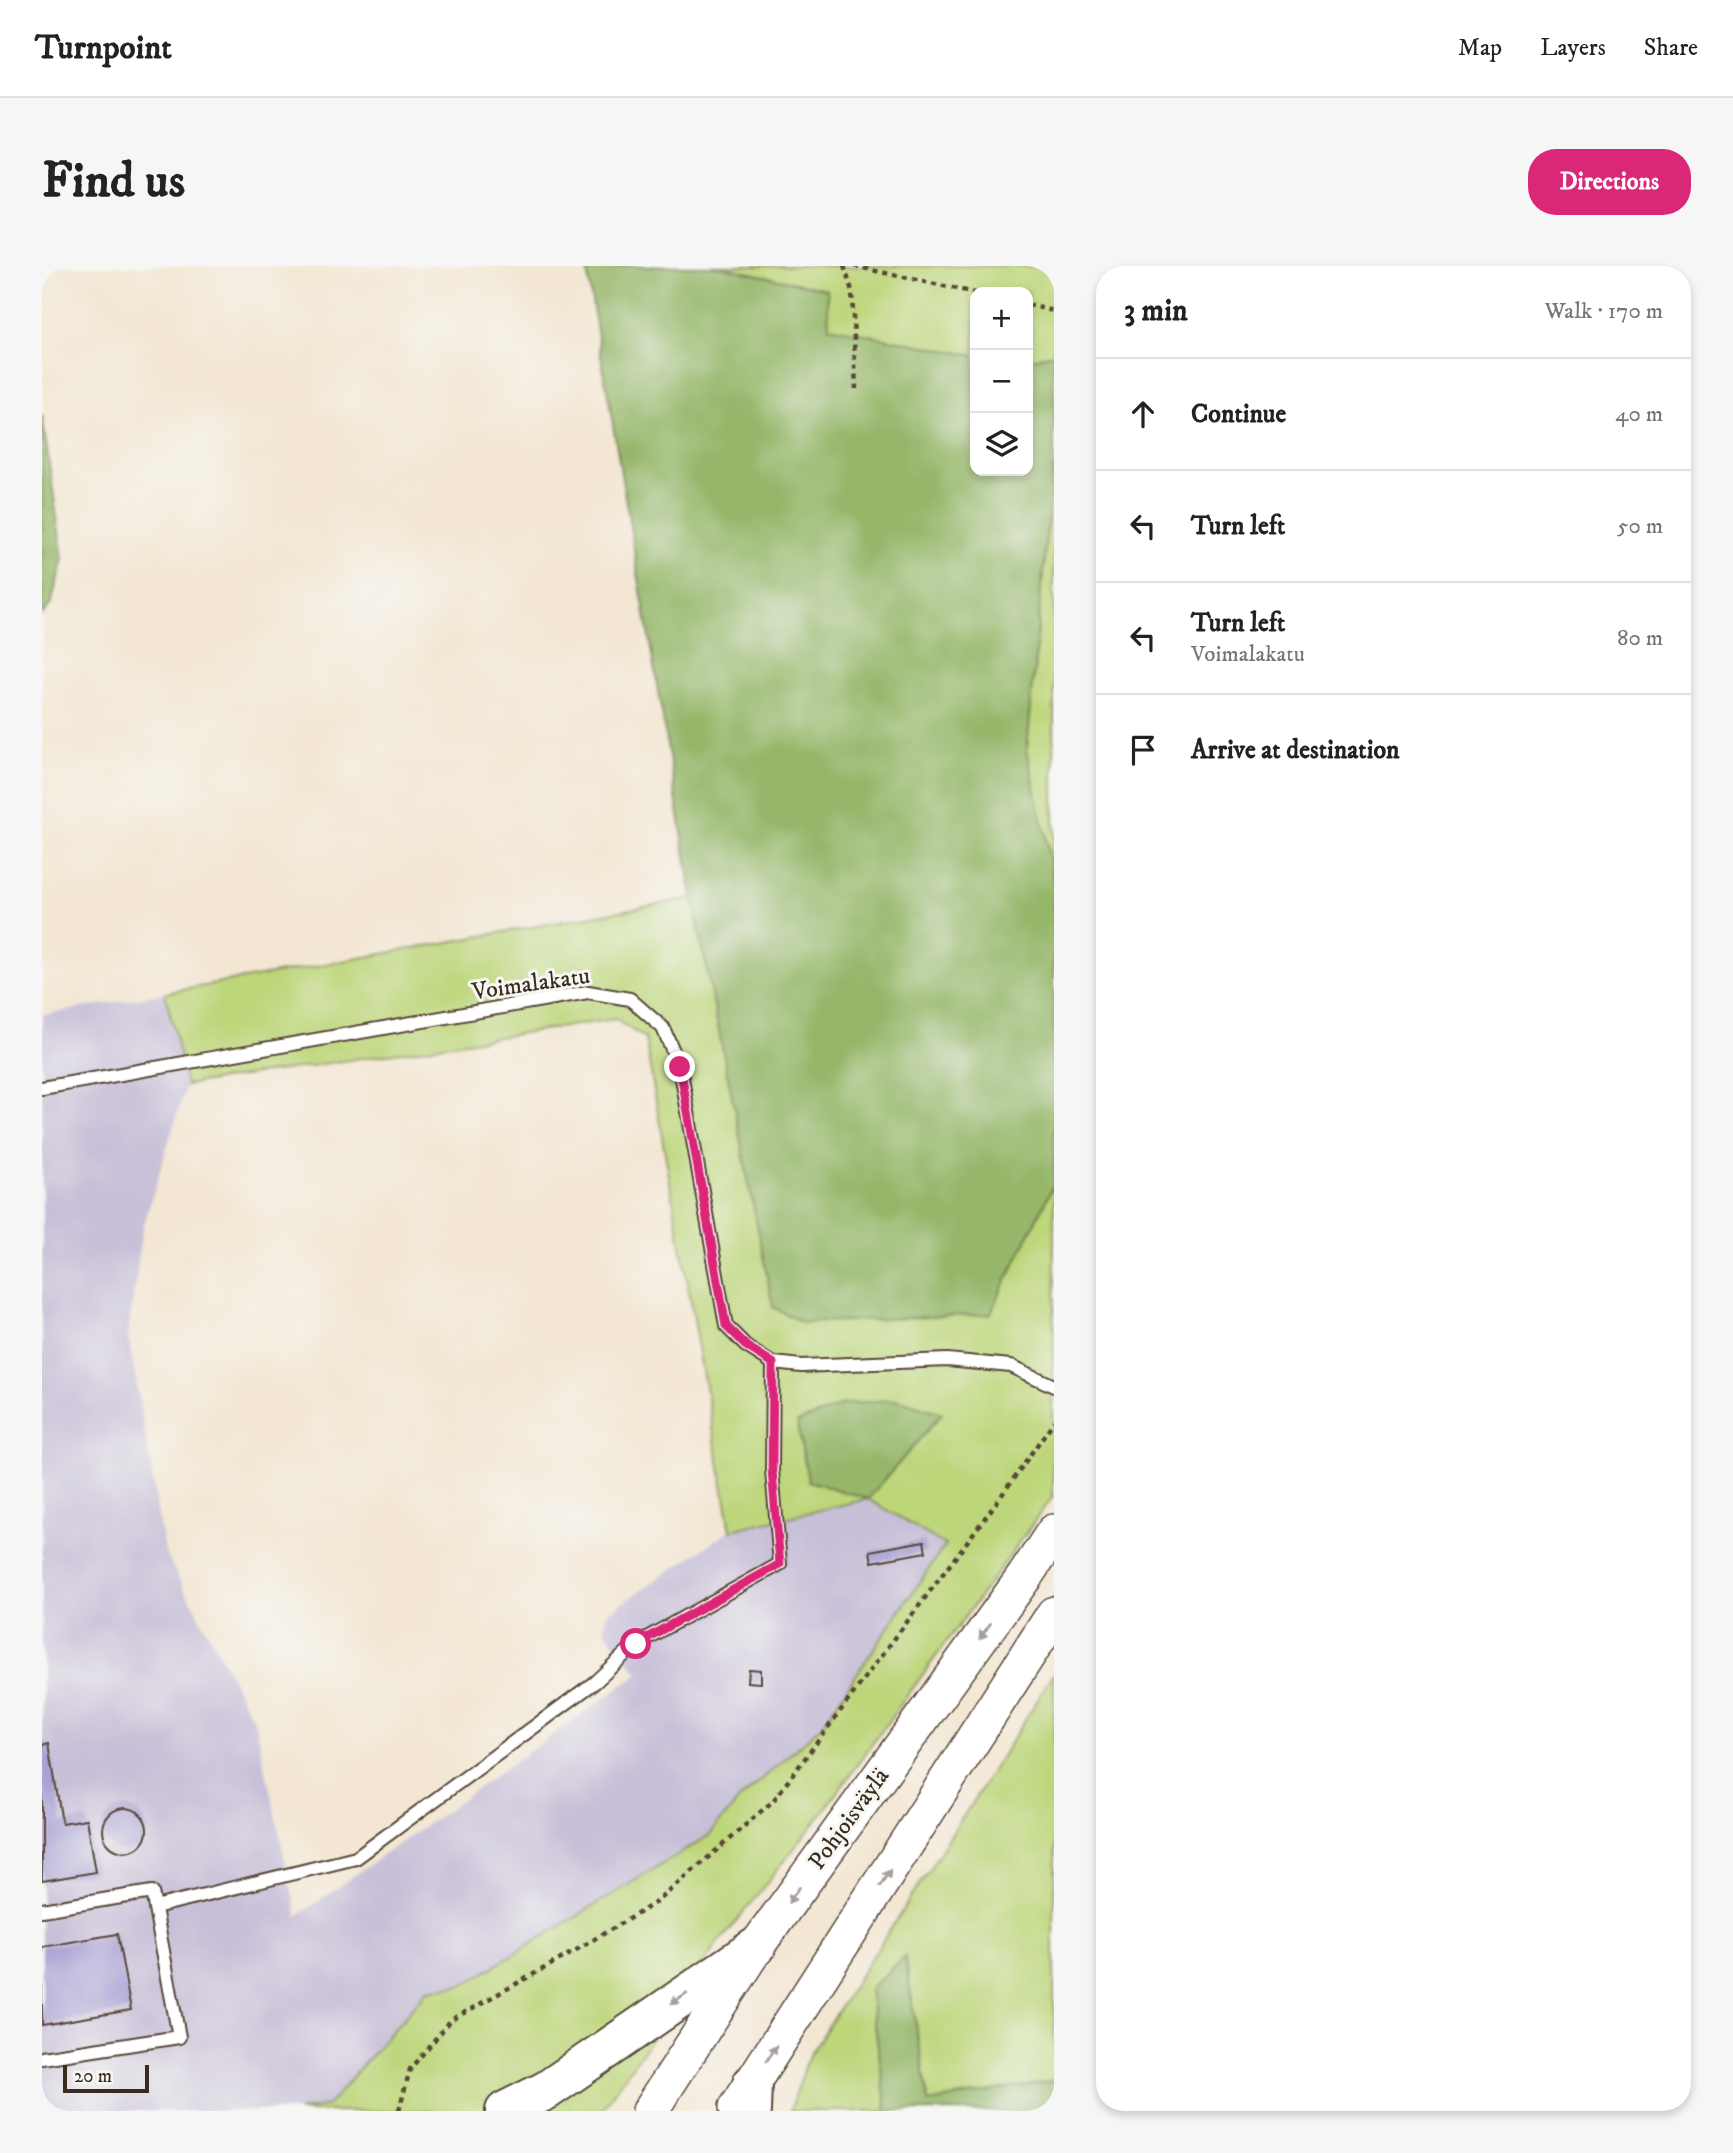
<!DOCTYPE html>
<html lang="en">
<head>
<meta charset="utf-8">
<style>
  :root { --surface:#fff; --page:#f6f6f6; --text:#222; --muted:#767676; --line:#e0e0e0; --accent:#db2777 }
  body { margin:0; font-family:"IM FELL DW Pica",serif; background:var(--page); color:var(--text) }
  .controls { position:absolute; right:21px; top:21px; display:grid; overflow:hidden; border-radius:14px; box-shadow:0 4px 10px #0003 }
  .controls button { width:63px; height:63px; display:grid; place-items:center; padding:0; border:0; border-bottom:2px solid var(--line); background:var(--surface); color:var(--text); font:35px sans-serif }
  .scale { position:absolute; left:21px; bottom:18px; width:86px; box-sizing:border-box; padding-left:7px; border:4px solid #3b2a1e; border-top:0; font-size:19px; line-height:24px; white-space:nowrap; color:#3b2a1e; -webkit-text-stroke:5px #f6f6f2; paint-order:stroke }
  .stop { position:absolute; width:21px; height:21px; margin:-16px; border:5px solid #db2777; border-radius:50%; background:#fff }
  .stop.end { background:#db2777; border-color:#fff; box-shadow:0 2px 7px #0008 }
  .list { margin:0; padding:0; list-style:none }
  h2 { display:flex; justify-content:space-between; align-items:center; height:91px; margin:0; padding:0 28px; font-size:30px }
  h2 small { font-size:23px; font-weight:400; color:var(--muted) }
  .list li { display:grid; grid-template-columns:46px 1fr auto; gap:21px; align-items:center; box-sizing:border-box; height:112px; padding:0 28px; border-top:2px solid var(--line) }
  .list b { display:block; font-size:26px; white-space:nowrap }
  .list p { margin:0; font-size:23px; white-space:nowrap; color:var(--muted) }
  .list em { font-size:23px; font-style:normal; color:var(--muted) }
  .icon { flex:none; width:38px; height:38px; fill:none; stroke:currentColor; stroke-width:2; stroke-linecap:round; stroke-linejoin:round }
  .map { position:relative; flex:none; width:1012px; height:1845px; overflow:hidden; border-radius:28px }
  header { display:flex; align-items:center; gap:42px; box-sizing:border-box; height:98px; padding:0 35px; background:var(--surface); border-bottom:2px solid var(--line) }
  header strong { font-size:33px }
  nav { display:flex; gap:38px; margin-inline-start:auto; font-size:24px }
  .intro { display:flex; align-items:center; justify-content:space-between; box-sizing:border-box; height:168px; padding:0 42px }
  h1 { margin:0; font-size:49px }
  .button { padding:18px 32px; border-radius:28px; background:var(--accent); color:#fff; font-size:24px; font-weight:700 }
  main { display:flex; gap:42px; padding:0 42px }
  aside { flex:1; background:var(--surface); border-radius:28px; box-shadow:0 4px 10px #0003 }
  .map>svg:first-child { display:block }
  .industrial { fill:#c8c0d8 }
  .green { fill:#bdd67a; stroke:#7c804c; stroke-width:2 }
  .forest { fill:#96b76a; stroke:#687044; stroke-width:2 }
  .building { fill:#a9a0d4 }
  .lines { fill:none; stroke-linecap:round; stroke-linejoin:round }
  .service-casing { stroke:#574639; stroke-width:16 }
  .secondary-casing { stroke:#574639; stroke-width:38 }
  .motorway-casing { stroke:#574639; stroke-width:42 }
  .path { stroke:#574639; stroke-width:4.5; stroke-dasharray:5 5; stroke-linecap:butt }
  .service { stroke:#fff; stroke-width:12 }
  .secondary { stroke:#fff; stroke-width:35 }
  .motorway { stroke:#fff; stroke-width:38 }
  .oneway { fill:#a79f9a }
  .route { stroke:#db2777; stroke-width:9 }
  .labels { text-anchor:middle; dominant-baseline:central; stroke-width:6; stroke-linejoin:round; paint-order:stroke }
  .street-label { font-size:24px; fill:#3b2a1e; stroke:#f6f6f2 }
</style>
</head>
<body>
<header>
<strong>Turnpoint</strong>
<nav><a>Map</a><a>Layers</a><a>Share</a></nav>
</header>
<div class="intro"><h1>Find us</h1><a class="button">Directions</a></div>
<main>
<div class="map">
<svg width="1012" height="1845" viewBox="0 0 1012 1845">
  <rect width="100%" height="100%" fill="#f6f6f2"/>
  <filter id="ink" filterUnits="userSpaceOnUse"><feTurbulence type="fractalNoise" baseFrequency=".0143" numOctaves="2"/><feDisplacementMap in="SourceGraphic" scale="14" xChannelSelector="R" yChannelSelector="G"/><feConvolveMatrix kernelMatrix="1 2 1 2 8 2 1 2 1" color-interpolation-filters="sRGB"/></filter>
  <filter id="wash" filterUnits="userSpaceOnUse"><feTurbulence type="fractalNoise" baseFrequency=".00686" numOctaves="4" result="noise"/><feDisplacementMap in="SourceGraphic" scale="28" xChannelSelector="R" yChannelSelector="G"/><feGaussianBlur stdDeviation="1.57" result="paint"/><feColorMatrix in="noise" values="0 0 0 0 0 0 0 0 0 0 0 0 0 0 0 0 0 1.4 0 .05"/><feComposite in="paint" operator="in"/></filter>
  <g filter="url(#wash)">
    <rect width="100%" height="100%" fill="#f3e6d2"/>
    <!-- industrial -->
    <path class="industrial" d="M123 727 144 819 101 961 86 1068 123 1286 214 1458 255 1650 597 1408 563 1365 564 1348 689 1264 826 1233 903 1279 779 1460 697 1534 668 1569 420 1720 386 1724 286 1839 255 1845H0V749Z"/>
    <!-- green -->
    <path class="green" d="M677 0H1012V87L986 94V26H933V90L787 61 785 24Z
      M1010 202 1012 203V614L985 484Z
      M651 632 732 1042 948 1048 1012 917 1011 1230 771 1559 679 1674 559 1845H255L286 1839 386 1724 420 1720 668 1569 697 1534 779 1460 903 1279 826 1233 689 1264 603 773 573 753 144 819 123 727Z
      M1012 1407V1814L886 1836 863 1691 828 1724 845 1845H748L768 1787 959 1492Z"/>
    <!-- forest -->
    <path class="forest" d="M544 0H677L785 24 787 61 933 90V205H986V94L1012 87V203H1010L985 483 1012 614V917L948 1048 760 1057 731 1041 651 632Z
      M0 149 21 293 9 338 0 349Z
      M854 1133 900 1147 826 1233 766 1215 755 1157 801 1138Z
      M863 1691 886 1836 1012 1814V1845H845L828 1723Z"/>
    <g id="blocks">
      <!-- building -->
      <path class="building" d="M882 1275 884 1286 830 1296 828 1285Z
        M707 1403 719 1404V1417L706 1416Z
        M7 1477 20 1557 45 1553 54 1606 0 1615V1479Z
        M61 1564a22 22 0 1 1 44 0a22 22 0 1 1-44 0Z
        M75 1668 89 1744 0 1759V1681Z"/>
    </g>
  </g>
  <g filter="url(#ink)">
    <use href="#blocks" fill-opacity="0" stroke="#574639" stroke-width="2"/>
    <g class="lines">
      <!-- service casing -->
      <g class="service-casing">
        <path id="service" d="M0 822 546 726 588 733 621 762 638 801 684 1060 704 1080 731 1097 759 1100 905 1094 969 1100 1012 1120
          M113 1641 314 1592 553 1416 594 1378 738 1298 730 1204 731 1097
          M0 1644 110 1626 137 1771 0 1792"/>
      </g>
      <!-- secondary casing -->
      <g class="secondary-casing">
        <path id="secondary" d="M694 1842 1012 1348
          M608 1845 714 1681 983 1310 1012 1266"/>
      </g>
      <!-- motorway casing -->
      <g class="motorway-casing">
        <path id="motorway" d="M463 1845 505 1824 714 1681
          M709 1845 710 1818"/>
      </g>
      <!-- path -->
      <path class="path" d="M802 0 810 25 814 123
        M812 0 933 27
        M986 39 1012 45
        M357 1845 368 1803 409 1754 519 1693 615 1636 731 1535 957 1233 1012 1155"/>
      <!-- service -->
      <use href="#service" class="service"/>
      <!-- secondary -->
      <use href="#secondary" class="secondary"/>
      <!-- motorway -->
      <use href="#motorway" class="motorway"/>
    </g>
    <!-- one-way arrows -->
    <defs><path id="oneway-solid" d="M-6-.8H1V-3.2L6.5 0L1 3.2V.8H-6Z" transform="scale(1.75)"/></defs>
    <g class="oneway">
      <use href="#oneway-solid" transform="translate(943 1365) rotate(126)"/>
      <use href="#oneway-solid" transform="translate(843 1612) rotate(-57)"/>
      <use href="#oneway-solid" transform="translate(752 1629) rotate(126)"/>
      <use href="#oneway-solid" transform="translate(637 1733) rotate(146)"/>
      <use href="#oneway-solid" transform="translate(729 1788) rotate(-57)"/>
    </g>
  </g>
  <g class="lines" filter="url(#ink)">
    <!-- route -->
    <path class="route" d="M594 1378 738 1298 730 1204 731 1097 704 1080 684 1060 638 801"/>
  </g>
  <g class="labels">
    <!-- street labels -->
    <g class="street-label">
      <text transform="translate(489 718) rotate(-8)">Voimalakatu</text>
      <text transform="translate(807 1553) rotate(-54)">Pohjoisväylä</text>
    </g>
  </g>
</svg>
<div class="controls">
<button>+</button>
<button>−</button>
<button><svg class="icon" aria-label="layers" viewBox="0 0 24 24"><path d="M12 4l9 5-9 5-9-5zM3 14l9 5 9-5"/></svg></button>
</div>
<div class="scale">20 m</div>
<div class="stop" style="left:594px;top:1378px"></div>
<div class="stop end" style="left:638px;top:801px"></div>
</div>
<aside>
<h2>3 min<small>Walk · 170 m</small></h2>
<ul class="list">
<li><svg class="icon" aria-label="ahead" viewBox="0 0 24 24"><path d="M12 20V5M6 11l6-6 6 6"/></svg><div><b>Continue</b></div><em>40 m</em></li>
<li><svg class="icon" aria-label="left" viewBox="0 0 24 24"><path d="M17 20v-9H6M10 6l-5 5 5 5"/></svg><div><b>Turn left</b></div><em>50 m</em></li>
<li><svg class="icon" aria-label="left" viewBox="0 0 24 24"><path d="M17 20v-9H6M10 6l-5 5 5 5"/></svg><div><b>Turn left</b><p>Voimalakatu</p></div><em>80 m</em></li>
<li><svg class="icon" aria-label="arrive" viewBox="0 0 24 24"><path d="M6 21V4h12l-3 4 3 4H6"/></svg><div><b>Arrive at destination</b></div></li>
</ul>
</aside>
</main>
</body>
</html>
